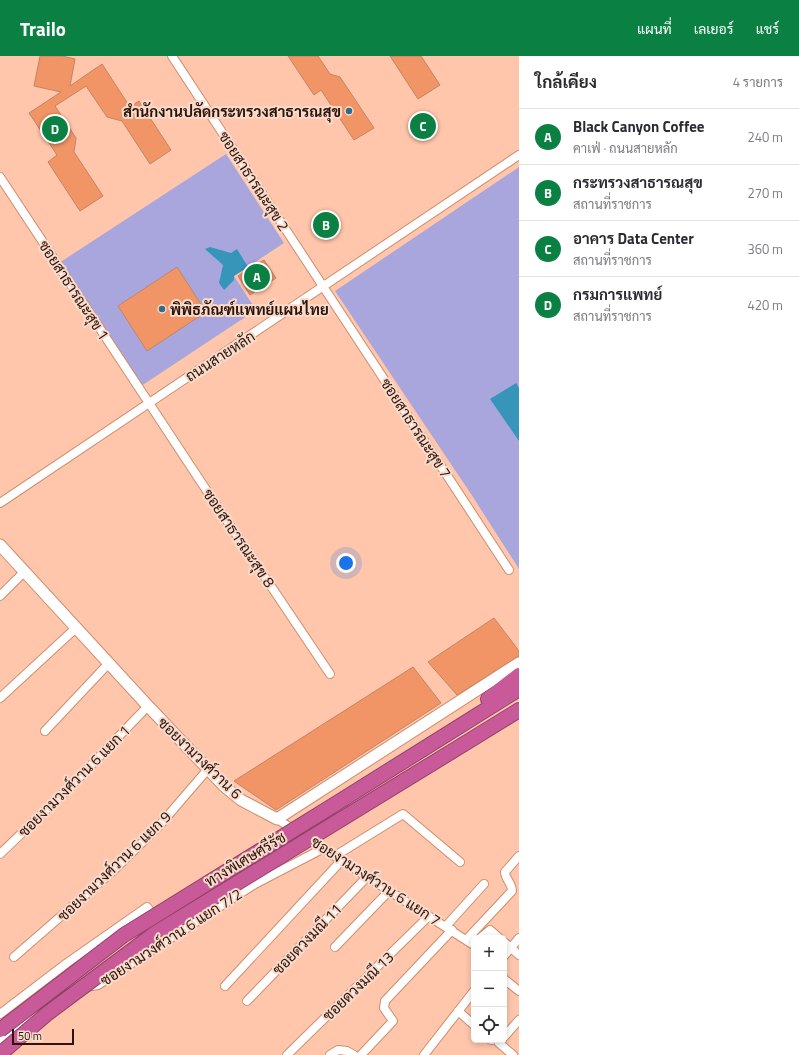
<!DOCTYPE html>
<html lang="th">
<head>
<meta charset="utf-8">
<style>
  :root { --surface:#fff; --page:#f2f2f3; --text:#2b2b33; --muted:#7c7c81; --line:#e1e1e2; --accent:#0b8043 }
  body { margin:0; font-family:"Titillium Web",Sarabun,sans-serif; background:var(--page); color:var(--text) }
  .controls { position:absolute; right:12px; bottom:12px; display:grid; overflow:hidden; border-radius:6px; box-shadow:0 2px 6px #0003 }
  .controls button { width:36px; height:36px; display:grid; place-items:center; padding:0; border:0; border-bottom:1px solid var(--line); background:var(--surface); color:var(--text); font:20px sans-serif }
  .scale { position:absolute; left:12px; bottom:10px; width:62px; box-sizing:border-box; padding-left:4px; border:2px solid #2d1407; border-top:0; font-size:11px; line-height:14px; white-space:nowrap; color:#2d1407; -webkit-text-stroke:3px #f8dbcd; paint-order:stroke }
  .you { position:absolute; left:346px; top:507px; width:14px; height:14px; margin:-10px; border:3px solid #fff; border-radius:50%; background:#1a73e8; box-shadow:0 0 0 6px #1a73e833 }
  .badge { display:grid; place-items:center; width:26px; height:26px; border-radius:50%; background:var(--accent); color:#fff; font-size:13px; font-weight:700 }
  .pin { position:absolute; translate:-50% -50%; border:2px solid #fff; box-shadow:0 1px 4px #0006 }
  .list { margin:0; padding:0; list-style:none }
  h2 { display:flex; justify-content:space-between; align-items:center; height:52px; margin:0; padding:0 16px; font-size:17px }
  h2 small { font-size:13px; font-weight:400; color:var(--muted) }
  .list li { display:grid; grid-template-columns:26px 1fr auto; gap:12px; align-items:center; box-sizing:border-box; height:56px; padding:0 16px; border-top:1px solid var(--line) }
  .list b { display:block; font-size:15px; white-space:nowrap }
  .list p { margin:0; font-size:13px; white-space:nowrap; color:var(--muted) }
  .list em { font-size:13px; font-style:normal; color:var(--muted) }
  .icon { flex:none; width:22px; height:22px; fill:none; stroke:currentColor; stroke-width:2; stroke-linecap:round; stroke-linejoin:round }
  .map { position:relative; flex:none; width:519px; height:999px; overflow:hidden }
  header { display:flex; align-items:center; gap:24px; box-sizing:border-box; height:56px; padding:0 20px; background:var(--accent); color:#fff }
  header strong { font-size:19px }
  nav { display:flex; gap:22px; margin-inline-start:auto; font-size:14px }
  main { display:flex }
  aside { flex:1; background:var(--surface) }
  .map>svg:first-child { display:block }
  .green { fill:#a9a6dd }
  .water { fill:#3695b9 }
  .building { fill:#f29566; stroke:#c58464 }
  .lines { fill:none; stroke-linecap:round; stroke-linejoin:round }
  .street-casing { stroke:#cf8d6c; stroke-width:10 }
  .secondary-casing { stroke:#cf8d6c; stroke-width:13 }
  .highway-casing { stroke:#924267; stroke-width:16 }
  .street { stroke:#fff; stroke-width:8 }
  .secondary { stroke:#fff; stroke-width:11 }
  .highway { stroke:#c95a9a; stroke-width:14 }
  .highway-bridge-casing { stroke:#924267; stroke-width:16; stroke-linecap:butt }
  .highway-bridge { stroke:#c95a9a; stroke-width:14 }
  .poi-dot { fill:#326d85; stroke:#f8dbcd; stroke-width:1.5 }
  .labels { text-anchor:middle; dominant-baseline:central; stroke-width:4; stroke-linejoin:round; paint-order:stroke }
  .poi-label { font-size:15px; font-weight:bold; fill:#2d1407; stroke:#f8dbcd; text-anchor:end }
  .street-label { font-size:15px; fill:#2d1407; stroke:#f8dbcd }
</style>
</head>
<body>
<header>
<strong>Trailo</strong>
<nav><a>แผนที่</a><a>เลเยอร์</a><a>แชร์</a></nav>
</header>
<main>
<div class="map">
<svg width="519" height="999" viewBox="0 0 519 999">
  <rect width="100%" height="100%" fill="#ffc6ab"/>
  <!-- green -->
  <path class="green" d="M226 98 284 187 234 220 256 254 141 330 59 207Z
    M519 111V513L471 438 335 235Z"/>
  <!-- water -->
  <path class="water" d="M210 191 231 197 237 193 248 211 234 220V224L224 234 219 227 223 209 205 193Z
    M516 327 519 332V385L490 343Z"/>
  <!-- building -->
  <path class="building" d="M40 0H62L75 3 70 30 102 8 130 51 139 45 171 94 150 108 122 65 107 61 86 30 55 50 76 82 74 96 103 140 80 155 48 106 57 99 29 57 61 36 34 30Z
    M288 0H318L330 18 340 21 374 72 354 84 321 34 314 39Z
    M390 0H421L440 29 418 43Z
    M264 204 276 222 250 239 238 220Z
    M177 211 206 256 147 295 118 250Z
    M494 562 519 595V600L457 639 428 606Z
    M413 611 441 647 276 754 234 725Z"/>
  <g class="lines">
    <!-- street casing -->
    <g class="street-casing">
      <path id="street" d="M172 0 509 514
        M0 121 199 423 330 618
        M0 447 519 99
        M0 540 25 515
        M0 642 77 571
        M45 675 109 607
        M277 763 472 888 474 886
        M0 798 72 729 148 650
        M335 800 403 758 460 806
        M446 870 484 828
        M480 882 490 874 499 882
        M467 883 512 835C512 827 505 823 505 816L519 800
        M504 886 519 899
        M335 891 389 835
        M504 900 519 882
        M14 901 114 814 159 770 208 713
        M504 923 519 935
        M225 930 342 804
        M86 931 98 929 255 828 324 792
        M247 945 367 821
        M458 955 474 969
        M0 958 67 907 147 851 156 863
        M504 981 519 964
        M0 984 53 946
        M491 984H492
        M502 984 499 987 513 999
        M287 999 429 860
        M330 999 338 994 347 995 354 999
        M361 999 393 965 384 952 385 945 452 874
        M424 999 474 935"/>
    </g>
    <!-- secondary casing -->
    <g class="secondary-casing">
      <path id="secondary" d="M0 489 148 650 224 730 241 744 277 763 519 607"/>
    </g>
    <!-- highway casing -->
    <g class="highway-casing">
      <path id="highway" d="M488 643 519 619
        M464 688 519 654
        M345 742 519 633"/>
    </g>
    <!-- street -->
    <use href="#street" class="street"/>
    <!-- secondary -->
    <use href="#secondary" class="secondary"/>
    <!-- highway -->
    <use href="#highway" class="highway"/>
    <!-- highway-bridge casing -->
    <g class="highway-bridge-casing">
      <path id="highway-bridge" d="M0 974 124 879 345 742
        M0 998 48 957 154 878 464 688"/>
    </g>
    <!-- highway-bridge -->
    <use href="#highway-bridge" class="highway-bridge"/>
  </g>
  <!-- markers -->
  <g class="poi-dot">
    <circle cx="349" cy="55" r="4"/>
    <circle cx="162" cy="253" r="4"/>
  </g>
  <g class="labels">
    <!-- poi labels -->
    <g class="poi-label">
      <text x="341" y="55">สำนักงานปลัดกระทรวงสาธารณสุข</text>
      <text x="170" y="253" text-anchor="start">พิพิธภัณฑ์แพทย์แผนไทย</text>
    </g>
    <!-- street labels -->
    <g class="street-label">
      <text transform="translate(254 125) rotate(57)">ซอยสาธารณะสุข 2</text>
      <text transform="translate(74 234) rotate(57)">ซอยสาธารณะสุข 1</text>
      <text transform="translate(220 300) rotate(-33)">ถนนสายหลัก</text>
      <text transform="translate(416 372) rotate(57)">ซอยสาธารณะสุข 7</text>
      <text transform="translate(239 482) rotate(56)">ซอยสาธารณะสุข 8</text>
      <text transform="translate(200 702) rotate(44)">ซอยงามวงศ์วาน 6</text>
      <text transform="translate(74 725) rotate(-45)">ซอยงามวงศ์วาน 6 แยก 1</text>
      <text transform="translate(245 803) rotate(-31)">ทางพิเศษศรีรัช</text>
      <text transform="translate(114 810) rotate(-44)">ซอยงามวงศ์วาน 6 แยก 9</text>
      <text transform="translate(376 825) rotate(33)">ซอยงามวงศ์วาน 6 แยก 7</text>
      <text transform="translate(171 881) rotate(-33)">ซอยงามวงศ์วาน 6 แยก 7/2</text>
      <text transform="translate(307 883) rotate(-46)">ซอยดวงมณี 11</text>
      <text transform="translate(358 930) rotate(-44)">ซอยดวงมณี 13</text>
    </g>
  </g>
</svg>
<div class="controls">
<button>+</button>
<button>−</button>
<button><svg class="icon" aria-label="locate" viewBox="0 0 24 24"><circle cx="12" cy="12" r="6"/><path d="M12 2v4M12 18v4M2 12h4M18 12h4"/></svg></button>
</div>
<div class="scale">50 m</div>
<div class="you"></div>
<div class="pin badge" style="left:257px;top:221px">A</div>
<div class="pin badge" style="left:326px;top:169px">B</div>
<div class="pin badge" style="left:423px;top:70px">C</div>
<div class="pin badge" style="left:55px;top:73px">D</div>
</div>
<aside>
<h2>ใกล้เคียง<small>4 รายการ</small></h2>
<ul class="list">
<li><span class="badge">A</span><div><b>Black Canyon Coffee</b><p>คาเฟ่ · ถนนสายหลัก</p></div><em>240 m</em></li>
<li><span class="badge">B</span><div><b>กระทรวงสาธารณสุข</b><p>สถานที่ราชการ</p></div><em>270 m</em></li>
<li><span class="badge">C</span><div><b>อาคาร Data Center</b><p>สถานที่ราชการ</p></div><em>360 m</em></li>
<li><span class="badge">D</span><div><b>กรมการแพทย์</b><p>สถานที่ราชการ</p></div><em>420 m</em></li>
</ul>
</aside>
</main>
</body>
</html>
